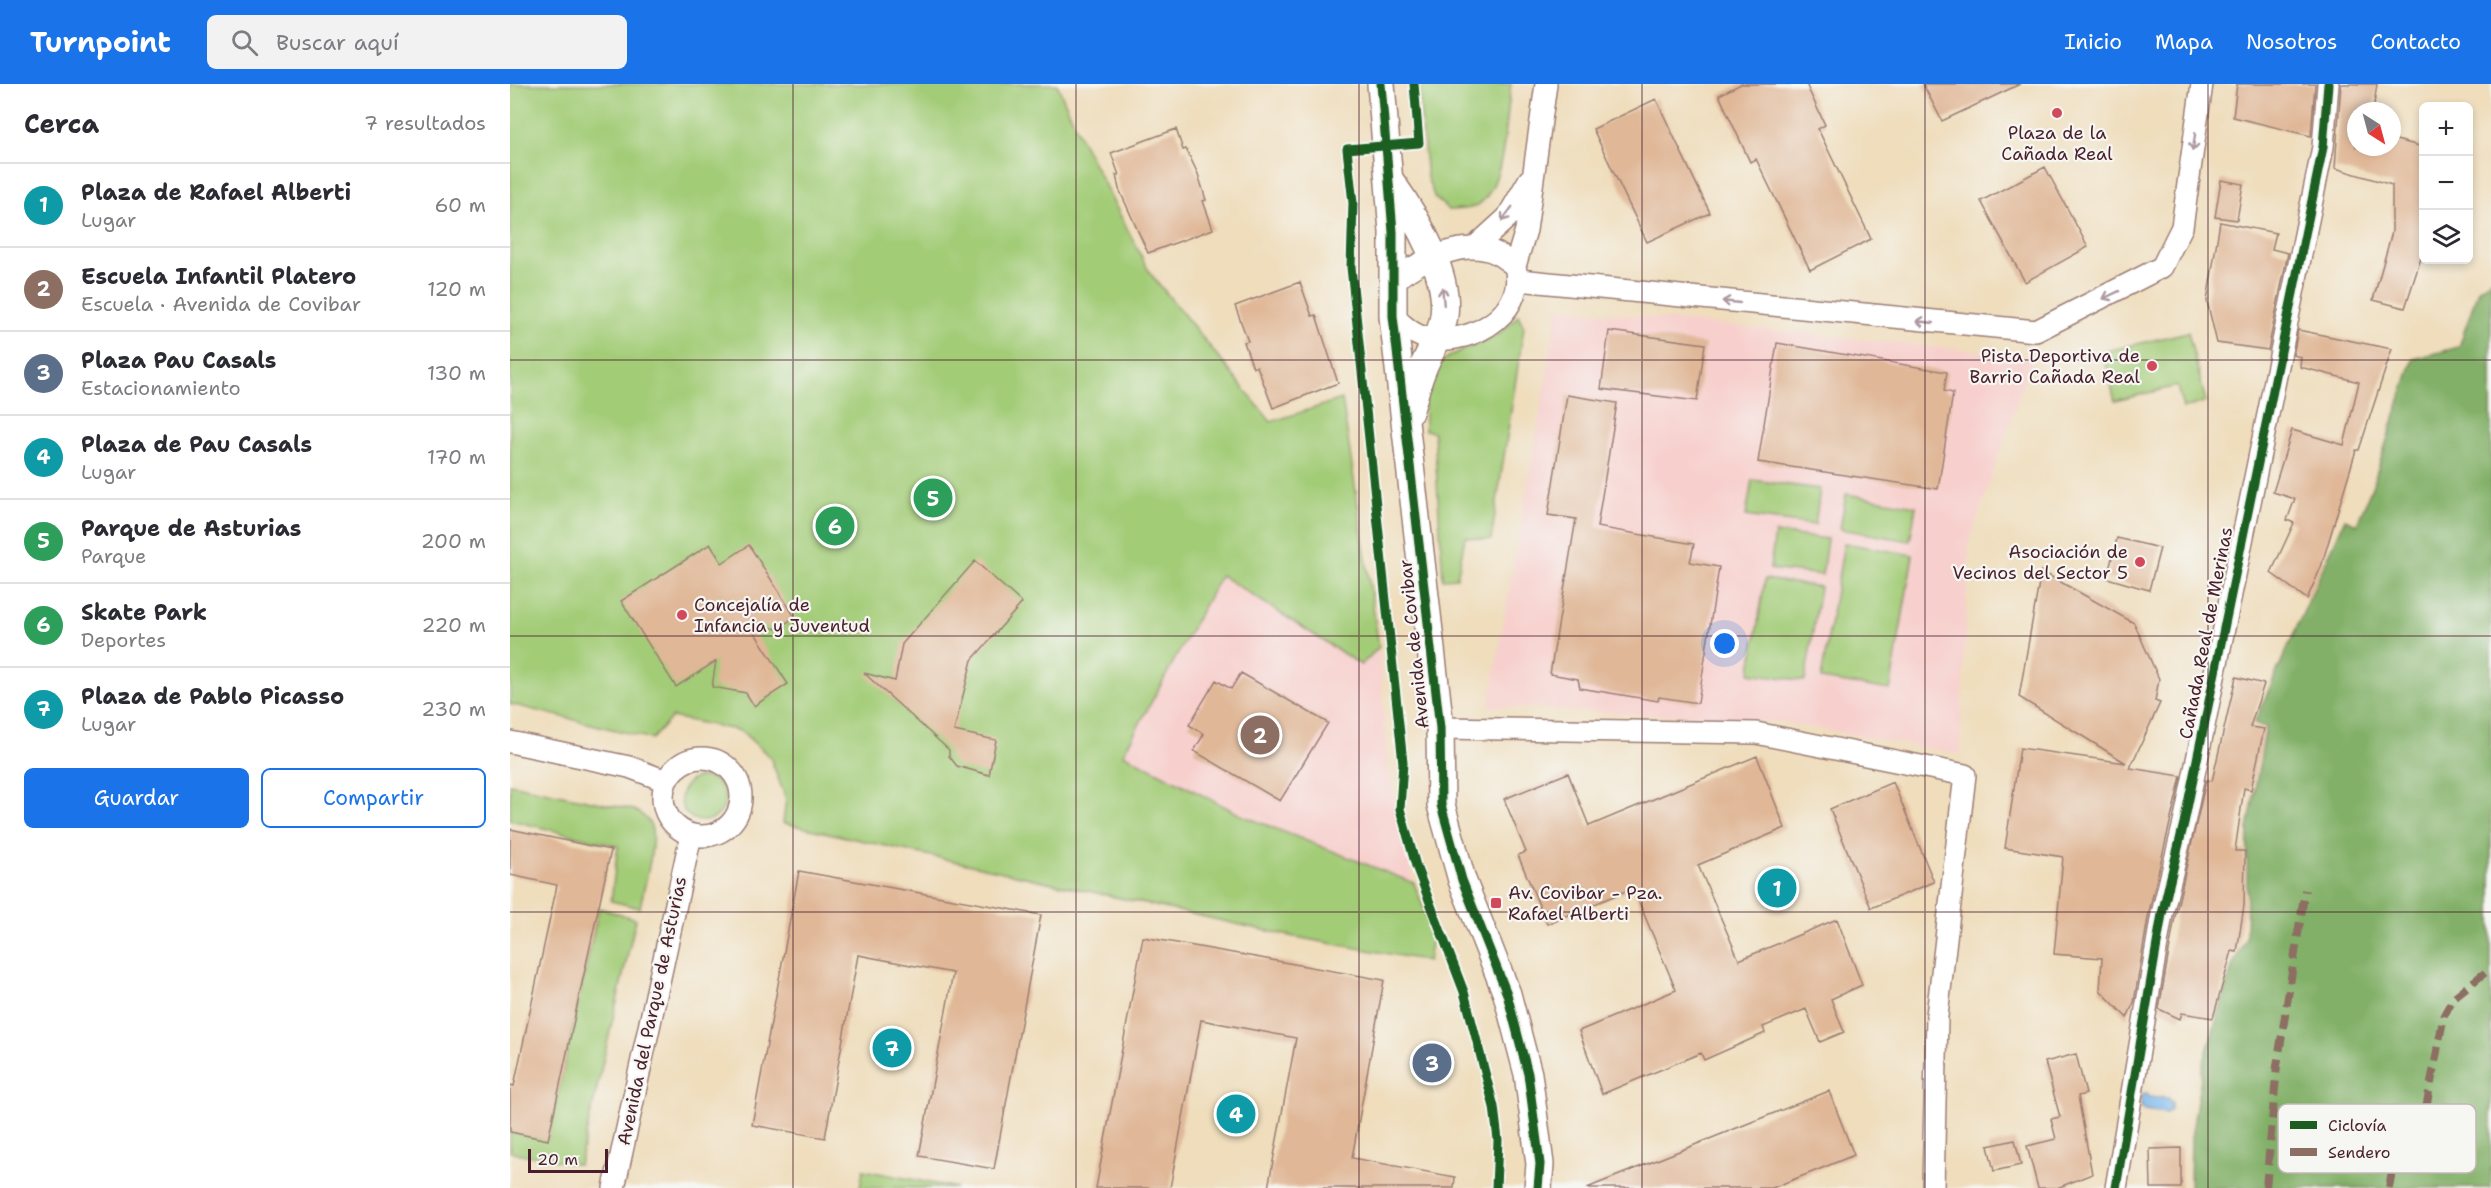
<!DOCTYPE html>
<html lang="es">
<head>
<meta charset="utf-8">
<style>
  :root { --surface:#fff; --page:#f2f2f3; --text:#2b2b33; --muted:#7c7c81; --line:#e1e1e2; --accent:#1a73e8 }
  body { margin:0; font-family:"Shantell Sans",sans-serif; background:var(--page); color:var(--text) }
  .controls { position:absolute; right:18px; top:18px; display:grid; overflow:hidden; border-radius:9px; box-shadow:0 3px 9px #0003 }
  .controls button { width:54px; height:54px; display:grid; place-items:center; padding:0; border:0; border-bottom:2px solid var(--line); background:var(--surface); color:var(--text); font:30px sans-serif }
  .compass { position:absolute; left:1837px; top:18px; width:54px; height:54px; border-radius:50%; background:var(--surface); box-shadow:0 3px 9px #0003; rotate:144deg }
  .scale { position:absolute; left:18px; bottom:15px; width:80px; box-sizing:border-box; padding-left:6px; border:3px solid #4a1f2b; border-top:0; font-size:16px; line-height:21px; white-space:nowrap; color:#4a1f2b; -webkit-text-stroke:4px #f6f6f2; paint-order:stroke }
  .you { position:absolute; left:1215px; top:560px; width:21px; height:21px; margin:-15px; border:4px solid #fff; border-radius:50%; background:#1a73e8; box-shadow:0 0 0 9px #1a73e833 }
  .badge { display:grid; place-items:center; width:39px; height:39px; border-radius:50%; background:var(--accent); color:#fff; font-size:20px; font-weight:700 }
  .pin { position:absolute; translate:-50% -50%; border:3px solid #fff; box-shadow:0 2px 6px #0006 }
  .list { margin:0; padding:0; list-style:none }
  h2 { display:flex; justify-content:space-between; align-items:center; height:78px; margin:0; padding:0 24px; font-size:26px }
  h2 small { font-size:20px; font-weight:400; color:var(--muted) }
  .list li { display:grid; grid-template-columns:39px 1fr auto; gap:18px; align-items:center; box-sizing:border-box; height:84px; padding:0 24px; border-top:2px solid var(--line) }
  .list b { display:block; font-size:22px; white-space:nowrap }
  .list p { margin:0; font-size:20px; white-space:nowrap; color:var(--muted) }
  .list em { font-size:20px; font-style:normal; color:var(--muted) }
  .actions { display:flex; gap:12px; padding:18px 24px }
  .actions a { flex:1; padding:14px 0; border:2px solid var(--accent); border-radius:9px; text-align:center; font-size:21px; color:var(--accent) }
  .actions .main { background:var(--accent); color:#fff }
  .icon { flex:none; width:33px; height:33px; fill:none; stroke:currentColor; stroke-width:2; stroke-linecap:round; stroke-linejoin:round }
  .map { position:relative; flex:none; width:1981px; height:1104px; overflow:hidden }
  header { display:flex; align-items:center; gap:36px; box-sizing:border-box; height:84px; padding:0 30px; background:var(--accent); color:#fff }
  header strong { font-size:28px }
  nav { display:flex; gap:33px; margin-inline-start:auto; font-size:21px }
  .search { width:420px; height:54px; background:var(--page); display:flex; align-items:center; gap:15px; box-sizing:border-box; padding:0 21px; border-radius:9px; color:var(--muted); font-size:22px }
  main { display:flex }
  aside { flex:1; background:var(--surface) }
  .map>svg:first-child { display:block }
  .built { fill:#f7d0cd }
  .green { fill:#a3cc77; stroke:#767651; stroke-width:1.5 }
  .forest { fill:#82b068; stroke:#66684a; stroke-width:1.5 }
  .water { fill:#77b6eb; stroke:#606a8b; stroke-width:1.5 }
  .building { fill:#e0b797 }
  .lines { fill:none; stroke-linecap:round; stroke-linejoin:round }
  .minor-casing { stroke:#9c7e74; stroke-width:24 }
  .tertiary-casing { stroke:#9c7e74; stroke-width:30 }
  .minor { stroke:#fff; stroke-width:21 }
  .tertiary { stroke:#fff; stroke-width:27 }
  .quiet { stroke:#8d6e63; stroke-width:8; stroke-dasharray:15 8; stroke-linecap:butt }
  .cycleway-casing { stroke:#f6f6f2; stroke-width:13 }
  .cycleway { stroke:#1b5e20; stroke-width:9 }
  .oneway { stroke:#ae9aa0 }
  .grid { fill:none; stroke:#4a1f2b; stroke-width:1.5; stroke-opacity:0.55 }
  .poi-dot { fill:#d1495b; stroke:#f6f6f2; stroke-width:2 }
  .labels { text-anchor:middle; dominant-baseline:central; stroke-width:4.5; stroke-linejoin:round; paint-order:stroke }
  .poi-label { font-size:18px; fill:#4a1f2b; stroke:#f6f6f2; text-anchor:end }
  .street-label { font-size:18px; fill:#4a1f2b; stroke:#f6f6f2 }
  .key { fill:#f6f6f2; stroke:#c2b6b6; stroke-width:1.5 }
  .key-label { font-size:16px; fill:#4a1f2b }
</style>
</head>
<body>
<header>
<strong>Turnpoint</strong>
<div class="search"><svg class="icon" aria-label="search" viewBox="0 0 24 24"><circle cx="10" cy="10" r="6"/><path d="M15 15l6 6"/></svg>Buscar aquí</div>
<nav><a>Inicio</a><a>Mapa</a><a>Nosotros</a><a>Contacto</a></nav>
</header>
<main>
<aside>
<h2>Cerca<small>7 resultados</small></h2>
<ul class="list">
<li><span class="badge" style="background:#0f9aa8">1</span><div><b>Plaza de Rafael Alberti</b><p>Lugar</p></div><em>60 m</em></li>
<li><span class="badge" style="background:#8d6e63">2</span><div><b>Escuela Infantil Platero</b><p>Escuela · Avenida de Covibar</p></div><em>120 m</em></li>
<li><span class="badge" style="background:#5c6f8a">3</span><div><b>Plaza Pau Casals</b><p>Estacionamiento</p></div><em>130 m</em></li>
<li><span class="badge" style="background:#0f9aa8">4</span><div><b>Plaza de Pau Casals</b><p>Lugar</p></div><em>170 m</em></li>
<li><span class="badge" style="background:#2e9e5b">5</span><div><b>Parque de Asturias</b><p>Parque</p></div><em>200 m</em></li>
<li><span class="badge" style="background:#2e9e5b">6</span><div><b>Skate Park</b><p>Deportes</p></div><em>220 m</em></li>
<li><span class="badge" style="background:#0f9aa8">7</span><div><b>Plaza de Pablo Picasso</b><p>Lugar</p></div><em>230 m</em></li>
</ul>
<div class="actions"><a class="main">Guardar</a><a>Compartir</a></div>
</aside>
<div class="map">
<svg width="1981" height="1104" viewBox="0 0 1981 1104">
  <rect width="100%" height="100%" fill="#f6f6f2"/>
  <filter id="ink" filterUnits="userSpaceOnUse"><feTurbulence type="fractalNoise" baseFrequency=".0167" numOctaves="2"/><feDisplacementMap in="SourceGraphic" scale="12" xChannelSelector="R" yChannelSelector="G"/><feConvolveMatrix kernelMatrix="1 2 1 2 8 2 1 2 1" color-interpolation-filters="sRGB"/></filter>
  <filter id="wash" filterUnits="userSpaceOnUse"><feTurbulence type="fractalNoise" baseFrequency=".008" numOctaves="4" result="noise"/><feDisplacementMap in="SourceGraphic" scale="24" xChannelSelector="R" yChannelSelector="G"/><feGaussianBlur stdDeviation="1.35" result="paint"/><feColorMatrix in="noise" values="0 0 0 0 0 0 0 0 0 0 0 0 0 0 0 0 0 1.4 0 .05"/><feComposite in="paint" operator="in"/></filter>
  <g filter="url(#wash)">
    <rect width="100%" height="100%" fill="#efddbc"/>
    <!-- built -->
    <path class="built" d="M1048 224 1522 273 1459 459 1450 670 1271 638 979 622Z
      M711 490 850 581 869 563 878 686 904 799 731 731 613 671Z"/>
    <!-- green -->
    <path class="green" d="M0 0H547L571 55 640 189 761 338 832 315 869 563 851 581 711 491 613 670 731 731 904 799 923 848 918 877 780 852 273 739 276 715 260 673 231 647 162 633 142 655 0 620Z
      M908 0H1001C996 31 996 106 966 122 959 126 947 125 939 126L925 114 917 94Z
      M1008 231 1014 243 981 456 955 453 947 494 933 495 924 348 915 346C915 333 913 316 917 304 927 266 955 269 984 253 994 248 1001 240 1008 231Z
      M1678 248 1696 318 1673 324 1667 302 1605 317 1593 268Z
      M1242 396 1310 405 1305 441 1236 432Z
      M1336 410 1406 422 1400 457 1330 445Z
      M1265 449 1317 455 1312 491 1260 485Z
      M1334 459 1403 471 1380 606 1311 595Z
      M1255 495 1310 503 1295 597 1240 589Z
      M171 715a22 22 0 1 1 44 0a22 22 0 1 1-44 0Z
      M0 700 124 726C131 730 138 734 141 742 147 760 133 805 130 824L101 817 108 762 0 736Z
      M89 824 126 835 69 1081 0 1068V1048L38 1055Z
      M353 1086 447 1104H350Z"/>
    <!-- forest -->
    <path class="forest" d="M1981 195V1104H1680L1681 1054 1693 981 1723 880 1736 854 1738 745 1756 643 1744 639 1835 435 1847 440 1862 403 1903 275 1949 263 1968 206Z"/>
    <!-- water -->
    <path class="water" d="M1632 1010H1638V1013L1658 1014 1662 1018 1661 1025 1656 1029 1634 1026 1631 1022Z"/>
    <g id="blocks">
      <!-- building -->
      <path class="building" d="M1231 0H1296L1315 41 1308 45 1361 155 1300 186 1246 75 1240 78 1209 11Z
        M1413 0H1510L1432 37Z
        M1727 0H1805L1801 52 1723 33Z
        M1831 0H1867L1863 27H1846V63H1882V55L1914 63V165L1895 224 1863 216 1882 148V101L1825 84Z
        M1146 15 1200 129 1137 158 1083 45Z
        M666 45 673 66 676 65 688 90 696 116 693 117 703 145 638 169 609 105 606 91H609L601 69Z
        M1535 83 1578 163 1515 198 1471 117Z
        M1711 96 1733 100 1727 136 1705 133Z
        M1710 138 1766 149 1762 165 1778 169 1758 266 1707 259 1697 217Z
        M790 198 802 232 806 231 828 299 763 324 747 282 743 284 734 258 738 257 725 222Z
        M1788 246 1882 265 1849 366H1846L1811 483 1797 515 1761 489 1784 439 1777 436 1785 415 1763 408 1782 346 1834 361 1849 298 1790 283 1791 273 1783 271Z
        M1099 247 1195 260 1187 317 1091 305Z
        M1267 259 1437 288 1434 307 1443 309 1428 405 1248 378Z
        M1057 311 1107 319 1087 443 1184 460 1180 478 1209 483 1188 619 1149 613 1148 617 1070 604 1068 595 1040 590 1066 435 1038 431Z
        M1607 454 1650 464 1639 506 1597 494Z
        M200 460 212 479 239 461 285 533 267 545 239 540 278 600 244 622 236 609 202 603 206 577 166 603 111 517Z
        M465 477 512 519 462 576 444 647 486 656 479 691 447 682 439 672V666L354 589 385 597 392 560Z
        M1531 487 1624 539 1649 595 1645 617 1650 619 1620 684 1671 692 1639 828 1624 918 1617 934 1590 906 1592 874 1544 870 1553 773 1495 764 1510 664 1616 679 1509 613Z
        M731 589 818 639 770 717 684 667 694 650 679 641 706 596 721 605Z
        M1726 593 1754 600 1740 643 1754 645 1741 706 1734 704 1725 767H1735L1734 821 1727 868 1722 867 1703 934 1672 929 1670 935 1649 925 1665 833 1696 696 1702 697Z
        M1247 672 1275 744 1188 781 1229 876 1327 835 1352 901 1321 915 1334 948 1310 958 1296 925 1253 943 1255 949 1194 976 1191 969 1092 1010 1069 947 1166 906 1123 804 1037 840 1008 771 1016 768 994 715 1058 689 1079 742Z
        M1383 698 1424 798 1361 824 1320 725Z
        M0 745 101 766 38 1056 0 1048V1001L4 1002 47 801 0 791Z
        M289 787 531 831 484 1085 409 1072 443 889 348 871 315 1054 242 1041Z
        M633 853 874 896 842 1074 945 1093 944 1104H758L786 954 691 936 660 1104H586Z
        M1566 970 1576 1010 1568 1012 1582 1090 1547 1104H1528L1517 1062 1546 1055 1541 1035 1550 1033 1535 978Z
        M1319 1007 1344 1071 1305 1087 1262 1104H1077Z
        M1505 1056 1511 1081 1484 1087 1478 1062Z
        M1671 1064V1104H1641L1640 1065Z"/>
    </g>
  </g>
  <g filter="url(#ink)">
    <use href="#blocks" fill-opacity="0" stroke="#9c7e74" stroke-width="1.5"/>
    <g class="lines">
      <!-- minor casing -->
      <g class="minor-casing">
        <path id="minor" d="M964 164 997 134 1019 96
          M1005 182 1016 146 1036 0
          M1009 196 1526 247 1652 183 1672 143 1692 0
          M883 232C892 240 899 248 910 252 953 266 1018 233 1005 182 999 178 992 172 986 169 954 154 908 177 884 197
          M930 644 1246 649 1455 691 1427 932 1423 1104
          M0 658 119 683 156 697
          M153 713a39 39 0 1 1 78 0a39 39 0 1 1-78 0Z
          M104 1104 181 751
          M1606 1104 1652 830 1674 739 1813 63 1818 0"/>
      </g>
      <!-- tertiary casing -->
      <g class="tertiary-casing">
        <path id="tertiary" d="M871 0 883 148V232L930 644 931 721 952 796 997 910 1018 990 1030 1080 1028 1104
          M881 98C905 132 943 194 933 237 930 254 919 268 913 284 907 298 904 313 899 328"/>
      </g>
      <!-- minor -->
      <use href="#minor" class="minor"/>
      <!-- tertiary -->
      <use href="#tertiary" class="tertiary"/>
      <!-- quiet -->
      <path class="quiet" d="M1756 1104 1767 982 1795 806
        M1879 1104 1886 1067 1915 1029 1934 931 1944 913 1981 884"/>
      <!-- cycleway casing -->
      <g class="cycleway-casing">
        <path id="cycleway" d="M871 0 883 148V232L930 644 931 721 952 796 997 910 1018 990 1030 1080 1028 1104
          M904 0 909 59 837 65 843 119 841 183 893 679 890 725 906 782 954 908 984 1023 988 1056 986 1104
          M1606 1104 1652 830 1674 739 1813 63 1818 0"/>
      </g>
      <!-- cycleway -->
      <use href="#cycleway" class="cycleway"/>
    </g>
    <!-- one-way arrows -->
    <defs><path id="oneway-shaft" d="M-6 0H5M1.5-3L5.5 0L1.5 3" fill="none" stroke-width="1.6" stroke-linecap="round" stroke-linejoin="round" transform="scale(1.5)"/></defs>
    <g class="oneway">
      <use href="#oneway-shaft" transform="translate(1684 58) rotate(98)"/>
      <use href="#oneway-shaft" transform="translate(997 130) rotate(126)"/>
      <use href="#oneway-shaft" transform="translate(1601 211) rotate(154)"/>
      <use href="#oneway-shaft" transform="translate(933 212) rotate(-95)"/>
      <use href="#oneway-shaft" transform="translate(1221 218) rotate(-174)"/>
      <use href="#oneway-shaft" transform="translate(1415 238) rotate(-174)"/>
    </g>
  </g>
  <!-- grid -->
  <path class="grid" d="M283 0V1104M566 0V1104M849 0V1104M1132 0V1104M1415 0V1104M1698 0V1104M0 276H1981M0 552H1981M0 828H1981"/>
  <!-- markers -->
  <g class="poi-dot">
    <circle cx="1547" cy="29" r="6"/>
    <circle cx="1642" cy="282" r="6"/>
    <circle cx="1630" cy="478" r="6"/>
    <circle cx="172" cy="531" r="6"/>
    <rect x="980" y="813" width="12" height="12" rx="3"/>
  </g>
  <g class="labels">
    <!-- poi labels -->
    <g class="poi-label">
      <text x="1547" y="49" text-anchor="middle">Plaza de la<tspan x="1547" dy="21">Cañada Real</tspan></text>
      <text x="1630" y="272">Pista Deportiva de<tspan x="1630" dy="21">Barrio Cañada Real</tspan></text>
      <text x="1618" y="468">Asociación de<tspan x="1618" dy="21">Vecinos del Sector 5</tspan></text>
      <text x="184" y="521" text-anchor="start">Concejalía de<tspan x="184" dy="21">Infancia y Juventud</tspan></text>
      <text x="998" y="809" text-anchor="start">Av. Covibar - Pza.<tspan x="998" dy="21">Rafael Alberti</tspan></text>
    </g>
    <!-- street labels -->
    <g class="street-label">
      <text transform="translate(1696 549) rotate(-79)">Cañada Real de Merinas</text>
      <text transform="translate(904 560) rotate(-96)">Avenida de Covibar</text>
      <text transform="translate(142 927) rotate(-78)">Avenida del Parque de Asturias</text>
    </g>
  </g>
  <!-- legend -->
  <rect x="1768" y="1020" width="198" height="69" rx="9" class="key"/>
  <rect x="1780" y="1037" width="27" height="8" fill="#1b5e20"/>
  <rect x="1780" y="1064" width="27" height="8" fill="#8d6e63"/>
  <g class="key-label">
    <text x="1818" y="1047">Ciclovía</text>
    <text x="1818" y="1074">Sendero</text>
  </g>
</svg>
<div class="controls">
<button>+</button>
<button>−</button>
<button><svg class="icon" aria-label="layers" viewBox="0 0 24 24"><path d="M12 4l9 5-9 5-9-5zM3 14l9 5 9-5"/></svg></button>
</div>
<svg class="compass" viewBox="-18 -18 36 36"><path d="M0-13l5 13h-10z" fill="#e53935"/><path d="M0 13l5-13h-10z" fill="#7c7c81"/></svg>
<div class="scale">20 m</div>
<div class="you"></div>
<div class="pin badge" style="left:1267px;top:804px;background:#0f9aa8">1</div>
<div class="pin badge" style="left:750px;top:651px;background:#8d6e63">2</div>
<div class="pin badge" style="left:922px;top:979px;background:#5c6f8a">3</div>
<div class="pin badge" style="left:726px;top:1030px;background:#0f9aa8">4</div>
<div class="pin badge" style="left:423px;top:414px;background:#2e9e5b">5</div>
<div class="pin badge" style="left:325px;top:442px;background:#2e9e5b">6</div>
<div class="pin badge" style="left:382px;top:964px;background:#0f9aa8">7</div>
</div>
</main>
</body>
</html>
